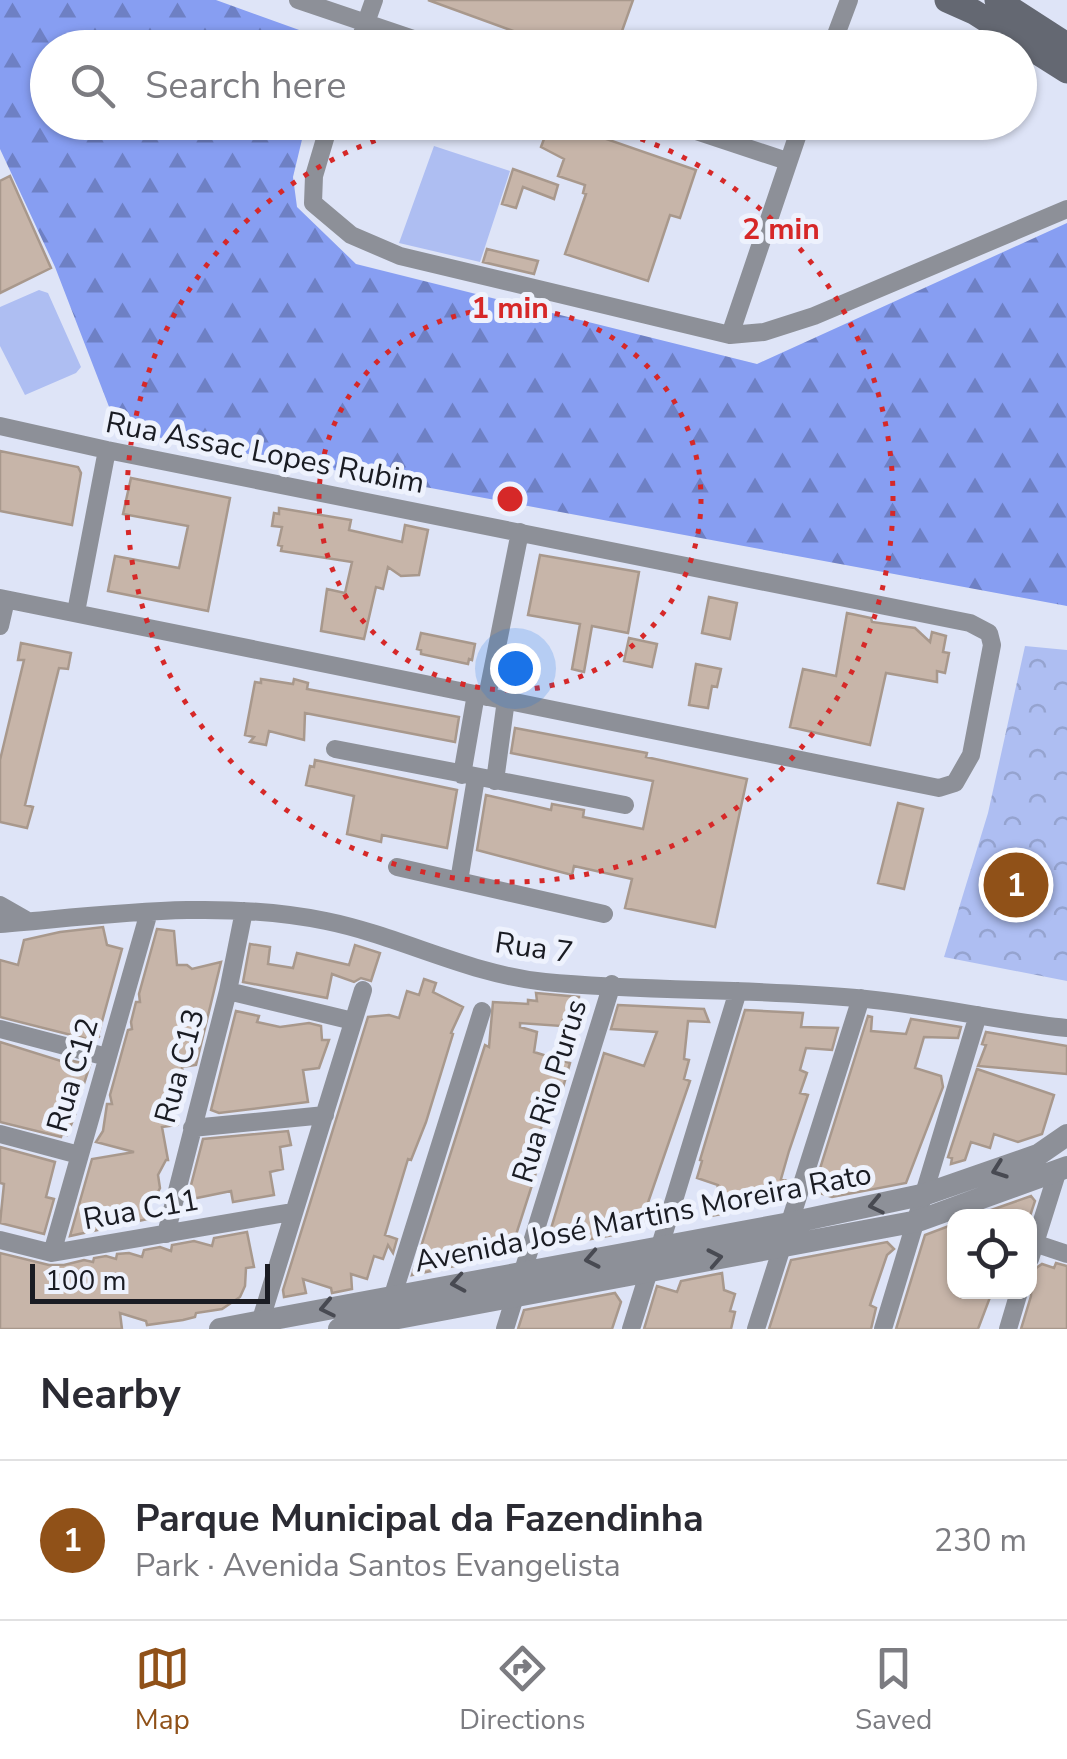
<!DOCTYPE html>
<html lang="en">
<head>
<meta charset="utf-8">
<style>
  :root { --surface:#fff; --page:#f7f7f7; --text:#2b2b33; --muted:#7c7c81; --line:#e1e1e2; --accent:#905118 }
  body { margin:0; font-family:"Nunito Sans",sans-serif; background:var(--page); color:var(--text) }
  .controls { position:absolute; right:30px; bottom:30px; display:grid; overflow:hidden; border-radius:20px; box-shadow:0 2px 8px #0004 }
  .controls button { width:90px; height:90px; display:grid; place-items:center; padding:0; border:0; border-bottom:2px solid var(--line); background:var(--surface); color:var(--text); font:50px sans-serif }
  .scale { position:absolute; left:30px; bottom:25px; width:240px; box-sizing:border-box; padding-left:10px; border:5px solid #1a1c23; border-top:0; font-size:28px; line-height:35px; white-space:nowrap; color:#1a1c23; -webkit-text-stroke:8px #eef2fd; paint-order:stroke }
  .you { position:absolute; left:515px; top:668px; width:35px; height:35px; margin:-25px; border:8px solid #fff; border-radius:50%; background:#1a73e8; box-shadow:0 0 0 15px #1a73e833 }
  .badge { display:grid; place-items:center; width:65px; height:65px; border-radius:50%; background:var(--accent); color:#fff; font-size:32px; font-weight:700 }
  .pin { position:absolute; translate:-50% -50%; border:5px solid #fff; box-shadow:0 2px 10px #0006 }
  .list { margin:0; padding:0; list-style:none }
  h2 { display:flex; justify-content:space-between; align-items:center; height:130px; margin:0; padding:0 40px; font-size:42px }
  h2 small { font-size:32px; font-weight:400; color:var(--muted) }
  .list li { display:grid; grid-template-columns:65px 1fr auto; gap:30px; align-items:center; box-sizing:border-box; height:160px; padding:0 40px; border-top:2px solid var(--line) }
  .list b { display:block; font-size:38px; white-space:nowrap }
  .list p { margin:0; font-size:32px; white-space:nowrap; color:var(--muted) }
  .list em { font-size:32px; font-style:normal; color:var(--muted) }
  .icon { flex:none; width:55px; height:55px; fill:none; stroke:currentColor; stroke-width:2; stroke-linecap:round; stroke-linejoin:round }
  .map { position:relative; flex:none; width:1067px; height:1329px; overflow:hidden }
  .search { position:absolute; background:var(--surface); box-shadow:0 2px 8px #0004; left:30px; right:30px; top:30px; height:110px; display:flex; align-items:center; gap:25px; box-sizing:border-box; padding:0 35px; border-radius:55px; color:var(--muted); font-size:38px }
  .sheet { height:290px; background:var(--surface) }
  nav { display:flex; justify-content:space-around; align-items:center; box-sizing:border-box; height:140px; border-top:2px solid var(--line); background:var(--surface); font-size:28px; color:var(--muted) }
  nav a { display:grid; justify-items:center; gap:5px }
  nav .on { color:var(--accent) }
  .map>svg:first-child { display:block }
  .forest { fill:url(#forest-firs) }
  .park { fill:url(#park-crowns) }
  .pitch { fill:#aebef2 }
  .building { fill:#c7b5a9; stroke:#a8988c; stroke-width:2.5 }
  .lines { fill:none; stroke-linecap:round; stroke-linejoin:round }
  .minor { stroke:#8d9098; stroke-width:18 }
  .tertiary { stroke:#8d9098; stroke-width:22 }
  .secondary { stroke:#646872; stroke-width:25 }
  .oneway { stroke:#484a52 }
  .ring { fill:none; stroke:#d62828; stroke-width:5; stroke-dasharray:5 10 }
  .labels { text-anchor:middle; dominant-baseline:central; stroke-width:10; stroke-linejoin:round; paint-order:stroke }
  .street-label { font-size:30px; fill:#1a1c23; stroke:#eef2fd }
  .centre { fill:#d62828; stroke:#eef2fd; stroke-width:5 }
  .ring-label { font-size:30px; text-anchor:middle; font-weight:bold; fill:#d62828; stroke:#eef2fd; stroke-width:10; stroke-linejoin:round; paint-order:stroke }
</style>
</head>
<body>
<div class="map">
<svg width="1067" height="1329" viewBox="0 0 1067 1329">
  <defs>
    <pattern id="forest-firs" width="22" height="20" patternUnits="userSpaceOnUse" patternTransform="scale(2.5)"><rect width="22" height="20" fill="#879ef2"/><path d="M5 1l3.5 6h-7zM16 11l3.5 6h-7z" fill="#6e80c4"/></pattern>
    <pattern id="park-crowns" width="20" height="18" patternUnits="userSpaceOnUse" patternTransform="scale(2.5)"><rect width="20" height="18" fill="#aebef2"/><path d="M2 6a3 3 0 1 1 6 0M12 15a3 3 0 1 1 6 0" fill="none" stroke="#95a3cf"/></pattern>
  </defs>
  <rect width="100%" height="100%" fill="#dee4f7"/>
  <!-- forest -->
  <path class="forest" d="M0 0H216L327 40 325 48H48V122L306 123 293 177 297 207 356 264 757 364 1067 223V606L118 430 55 267 0 149Z"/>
  <!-- park -->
  <path class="park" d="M1025 646 1067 650V981L944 957 988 813Z"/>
  <!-- pitch -->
  <path class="pitch" d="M434 146 510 171 480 262 399 243Z
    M39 290 48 293 81 367 76 373 25 395 0 346V307Z"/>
  <!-- building -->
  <path class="building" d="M428 0H633L616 48H560Z
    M550 123 568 129 569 126 696 170 680 218 670 215 648 281 565 254 586 194 583 193 585 185 558 176 564 159 541 147Z
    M513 169 558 185 554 199 523 187 516 208 502 204Z
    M10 176 51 268 0 293V181Z
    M487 249 538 261 534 274 483 262Z
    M0 451 78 467 81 473 72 525 0 511Z
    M131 478 230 498 208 611 108 591 115 556 179 568 188 526 123 514Z
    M279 508 351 520 349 530 402 542 405 525 428 530 419 575 401 576 388 567 383 589 376 587 364 639 321 631 327 589 345 593 352 562 281 551 282 546 278 545 282 527 272 526 274 513 279 514Z
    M540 555 639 572 628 633 592 626 584 672 572 669 580 624 528 615Z
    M709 597 737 603 730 639 702 633Z
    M847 613 871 618 872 622 915 628 930 642 932 632 946 636 943 652 949 653 945 673 937 671V682L886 673 870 745 790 727 803 669 836 676Z
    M421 633 475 644 472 660 469 659 468 664 421 654V650L417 649Z
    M629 638 657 644 652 667 624 661Z
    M21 643 71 653 68 669 59 668 25 805 33 807 27 828 0 822V760L24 660H18Z
    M696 664 721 669 717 687 712 686 708 708 689 705Z
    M261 679 293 684 294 679 308 683 307 689 459 717 455 742 305 713 304 740 269 731 266 745 250 742 254 737 245 735 255 682 261 683Z
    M515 728 647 753 646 757 747 779 715 927 625 908 632 879 574 866 572 875 477 850 486 795 551 810 552 804 584 810 583 817 643 829 653 781 511 753Z
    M315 760 457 790 447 848 382 835 381 842 347 834 354 796 306 785 310 766 314 767Z
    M898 803 923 809 904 889 878 883Z
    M103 927 107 945 122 949 98 1036 100 1037 93 1035 91 1040 0 1017V960L18 965 24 940 60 932Z
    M157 929 174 931 177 965H187L192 969 221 962 196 1065 182 1067 186 1090 168 1094 177 1125 162 1127 168 1160H166L158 1175 160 1188 154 1200 147 1202 151 1210 148 1219 70 1236 92 1159 134 1152 96 1142 103 1131 107 1104H112L110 1095 128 1030 132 1029 131 1022 136 1002H140L139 994Z
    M250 944 270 947 268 964 293 968 297 953 349 965 355 945 380 953 371 981 361 978 354 982 332 974 327 998 243 982Z
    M424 979 436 983 433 992 463 1007 451 1033 453 1034 426 1122 411 1160 408 1159 385 1235 397 1239 393 1253 388 1245 383 1259 374 1256 367 1279 351 1274 352 1289 332 1293 331 1288 303 1279 306 1293 284 1297 283 1290 368 1017 389 1015 399 1018 407 991 419 995Z
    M536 993 579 997 578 1017 564 1016 561 1026 520 1023V1027L537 1032 534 1052 570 1063 562 1091 559 1090 553 1107 549 1105 532 1154 541 1157 514 1241 509 1240 503 1256 412 1275 485 1045 489 1047 493 1002 528 1004V1000L537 1001Z
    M618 1005 704 1009 709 1022 688 1021 684 1059 689 1060 684 1079 690 1081 643 1217 646 1218 642 1230 569 1243 558 1240 559 1235 550 1232 604 1053 644 1066 657 1032 611 1029Z
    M745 1010 803 1013 801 1027 838 1028 832 1050 806 1048 800 1070 807 1073 800 1093 808 1095 789 1151 781 1179 785 1180 777 1202 741 1191 734 1212 711 1216 718 1185 697 1178 702 1161 700 1160Z
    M236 1011 259 1016 257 1022 280 1027 309 1023 321 1026 322 1040H329L319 1068 303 1070 308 1102 219 1113 211 1110Z
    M868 1016 872 1017 871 1031 906 1034 911 1019 961 1027 958 1038 924 1037 915 1068 941 1076 943 1087 906 1183 832 1197 813 1191Z
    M986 1032 1067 1046V1074L978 1066 986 1045 982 1044Z
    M0 1042 64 1062 65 1059 90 1065 82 1090 76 1088 67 1113 75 1115 67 1135 62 1134 61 1137 0 1122Z
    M977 1069 1054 1095 1042 1134 1018 1142 994 1134 990 1148 971 1142 965 1160 951 1164 952 1158 948 1157Z
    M288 1131 291 1145 280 1147 283 1169 270 1172 274 1195 233 1202 231 1191 192 1199 190 1189 203 1139Z
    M0 1147 55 1162 46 1197 54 1199 44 1234 0 1223 4 1184 0 1183Z
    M1031 1196 1035 1201 1030 1216H974Z
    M954 1224V1292H992L978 1329H896L925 1235Z
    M247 1232 254 1267 246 1268 245 1286 240 1297 222 1309 196 1313 195 1317 183 1320 147 1325 146 1321 120 1313 122 1329H0V1253L49 1265H64L84 1260 93 1262 94 1258 106 1256 116 1259 117 1254 129 1253 142 1257 144 1250 160 1247 171 1251 172 1245 194 1241 212 1246 214 1238Z
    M887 1242 894 1249 887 1255 870 1305 876 1308 871 1329H769L791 1260Z
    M1056 1263 1067 1266V1329H1021L1031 1296 1032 1271 1042 1264 1054 1268Z
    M722 1273 724 1290 735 1294 730 1311 735 1312 731 1329H644L657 1286 677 1292 681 1281Z
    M615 1293 621 1302 612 1329H518L524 1310Z"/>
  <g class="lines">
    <!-- minor -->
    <path class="minor" d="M298 0 440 48
      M357 48 374 0
      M831 48 849 0
      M330 122 314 176 313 203 351 235 400 256 730 335 764 332 814 316 1067 209
      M669 122 787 161
      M730 335 802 122
      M0 426 107 450 970 623 989 633 992 645 971 755 955 783 939 788 0 598
      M76 612 107 450
      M0 626 6 600
      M487 697 520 532
      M335 749 625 805
      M462 775 476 694
      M495 781 506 700
      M397 867 604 914
      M459 881 476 778
      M0 905 28 921
      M0 924C107 915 219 899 326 921 400 936 468 974 545 982 648 992 753 988 856 998 927 1004 997 1021 1067 1028
      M228 991 353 1021
      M0 1029 107 1057
      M192 1128 325 1115
      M0 1134 79 1155
      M166 1234 228 991 244 911
      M0 1240 52 1253 292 1212
      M1034 1243 1067 1254
      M660 1246 738 991
      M52 1253 149 912
      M1030 1259 1058 1170
      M393 1295 482 1011
      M258 1329 363 990
      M505 1329 612 984
      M631 1329 649 1271
      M756 1329 861 998
      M883 1329 978 1015
      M1008 1329 1019 1292"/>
    <!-- tertiary -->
    <path class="tertiary" d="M220 1329 790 1223 926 1194 1038 1155 1067 1135
      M339 1329 918 1221 1067 1167"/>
    <!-- secondary -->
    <path class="secondary" d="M947 0 974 12 1067 71
      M997 0 1067 45"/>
  </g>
  <!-- one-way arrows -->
  <defs><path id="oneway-chevron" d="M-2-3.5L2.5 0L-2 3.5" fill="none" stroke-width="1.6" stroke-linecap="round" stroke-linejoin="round" transform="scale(2.5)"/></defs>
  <g class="oneway">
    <use href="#oneway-chevron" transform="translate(999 1170) rotate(160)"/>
    <use href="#oneway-chevron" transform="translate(876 1205) rotate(168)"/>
    <use href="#oneway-chevron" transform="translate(715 1258) rotate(-11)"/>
    <use href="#oneway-chevron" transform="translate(592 1259) rotate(169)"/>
    <use href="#oneway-chevron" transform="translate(458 1283) rotate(170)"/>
    <use href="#oneway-chevron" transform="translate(327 1308) rotate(168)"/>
  </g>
  <!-- distance rings -->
  <g class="ring">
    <circle cx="510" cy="499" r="191"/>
    <path d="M583 123A383 383 0 1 1 437 123"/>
  </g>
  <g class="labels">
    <!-- street labels -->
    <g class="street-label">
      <text transform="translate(265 453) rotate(11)">Rua Assac Lopes Rubim</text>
      <text transform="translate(534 948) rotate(8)">Rua 7</text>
      <text transform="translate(180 1066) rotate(-75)">Rua C13</text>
      <text transform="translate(73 1075) rotate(-74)">Rua C12</text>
      <text transform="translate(550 1091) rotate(-73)">Rua Rio Purus</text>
      <text transform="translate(141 1210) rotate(-10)">Rua C11</text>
      <text transform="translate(643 1218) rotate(-11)">Avenida José Martins Moreira Rato</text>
    </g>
  </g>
  <circle cx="510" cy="499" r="15" class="centre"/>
  <g class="ring-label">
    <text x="781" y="239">2 min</text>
    <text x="510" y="318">1 min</text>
  </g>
</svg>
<div class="controls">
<button><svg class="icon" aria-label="locate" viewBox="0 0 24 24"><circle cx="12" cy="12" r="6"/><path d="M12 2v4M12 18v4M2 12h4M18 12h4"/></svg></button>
</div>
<div class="scale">100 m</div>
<div class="you"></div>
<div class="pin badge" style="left:1016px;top:885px">1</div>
<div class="search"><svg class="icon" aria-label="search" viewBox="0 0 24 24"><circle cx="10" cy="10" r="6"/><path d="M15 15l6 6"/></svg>Search here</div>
</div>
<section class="sheet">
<h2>Nearby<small></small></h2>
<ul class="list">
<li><span class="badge">1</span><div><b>Parque Municipal da Fazendinha</b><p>Park · Avenida Santos Evangelista</p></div><em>230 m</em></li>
</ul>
</section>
<nav>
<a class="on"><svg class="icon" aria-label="map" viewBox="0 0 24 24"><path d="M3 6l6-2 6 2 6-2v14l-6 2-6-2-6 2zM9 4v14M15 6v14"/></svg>Map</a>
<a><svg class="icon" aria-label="directions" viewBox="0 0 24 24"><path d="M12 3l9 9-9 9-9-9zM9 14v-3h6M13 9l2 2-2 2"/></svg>Directions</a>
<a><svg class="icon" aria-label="saved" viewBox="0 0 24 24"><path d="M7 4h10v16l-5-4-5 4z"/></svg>Saved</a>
</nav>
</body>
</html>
